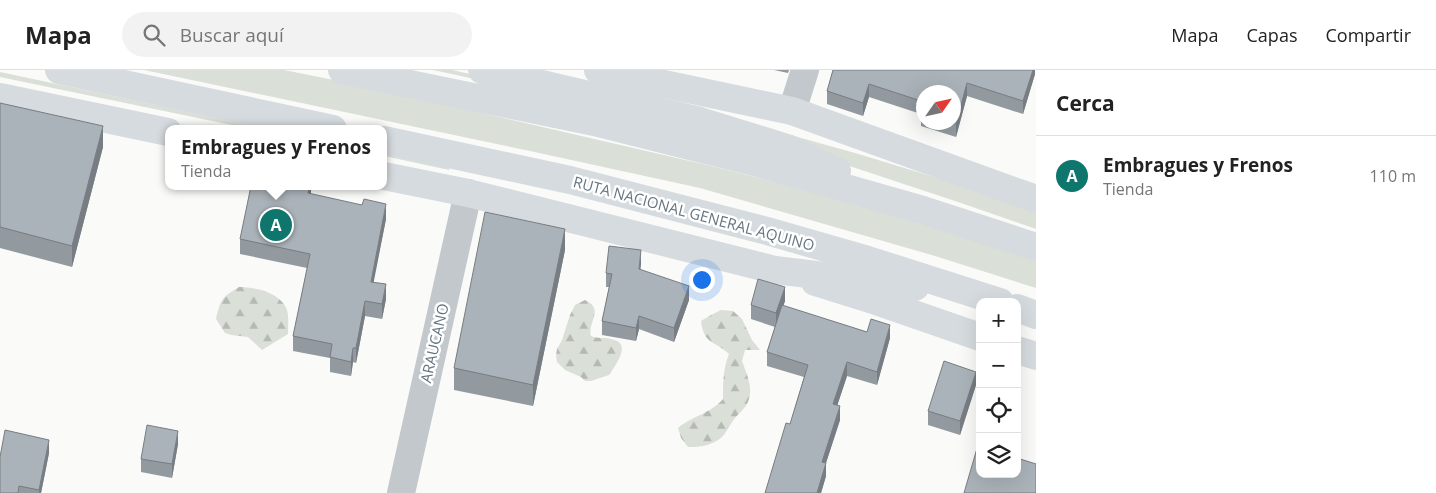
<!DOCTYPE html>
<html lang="es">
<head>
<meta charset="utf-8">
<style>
  :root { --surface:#fff; --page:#f2f2f2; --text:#222; --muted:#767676; --line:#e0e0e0; --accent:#0f766e }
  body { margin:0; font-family:"Open Sans",sans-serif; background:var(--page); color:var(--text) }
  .controls { position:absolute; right:15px; bottom:15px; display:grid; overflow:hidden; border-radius:10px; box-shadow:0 5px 20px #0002 }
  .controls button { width:45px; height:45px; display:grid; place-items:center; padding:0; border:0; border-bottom:1px solid var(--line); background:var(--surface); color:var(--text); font:25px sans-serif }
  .compass { position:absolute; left:916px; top:15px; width:45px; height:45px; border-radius:50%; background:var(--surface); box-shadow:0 5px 20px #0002; rotate:56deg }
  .you { position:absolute; left:701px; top:209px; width:18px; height:18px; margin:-12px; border:4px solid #fff; border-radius:50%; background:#1a73e8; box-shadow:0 0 0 8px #1a73e833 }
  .badge { display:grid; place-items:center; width:32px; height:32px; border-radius:50%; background:var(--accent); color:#fff; font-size:16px; font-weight:700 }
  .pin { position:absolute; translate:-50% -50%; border:2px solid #fff; box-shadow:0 1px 5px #0006 }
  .popup { position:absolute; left:165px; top:55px; width:222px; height:65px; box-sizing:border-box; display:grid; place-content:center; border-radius:10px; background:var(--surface); filter:drop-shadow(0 1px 4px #0005); font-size:16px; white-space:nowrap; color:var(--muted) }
  .popup b { font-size:19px; color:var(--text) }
  .popup::after { content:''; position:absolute; left:50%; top:100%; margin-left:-10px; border:10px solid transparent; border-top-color:var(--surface) }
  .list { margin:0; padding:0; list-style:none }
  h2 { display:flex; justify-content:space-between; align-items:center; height:65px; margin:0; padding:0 20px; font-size:21px }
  h2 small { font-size:16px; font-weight:400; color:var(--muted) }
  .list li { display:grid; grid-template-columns:32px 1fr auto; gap:15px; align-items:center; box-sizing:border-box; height:80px; padding:0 20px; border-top:1px solid var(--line) }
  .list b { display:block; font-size:19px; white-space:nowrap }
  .list p { margin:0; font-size:16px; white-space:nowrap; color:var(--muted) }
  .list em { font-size:16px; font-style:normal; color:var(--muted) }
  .icon { flex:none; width:28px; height:28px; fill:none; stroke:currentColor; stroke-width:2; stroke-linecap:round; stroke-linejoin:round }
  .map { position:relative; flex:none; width:1036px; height:423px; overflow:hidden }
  header { display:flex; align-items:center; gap:30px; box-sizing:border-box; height:70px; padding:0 25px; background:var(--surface); border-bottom:1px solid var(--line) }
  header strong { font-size:24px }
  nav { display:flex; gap:28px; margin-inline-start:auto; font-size:18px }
  .search { width:350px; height:45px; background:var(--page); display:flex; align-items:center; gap:12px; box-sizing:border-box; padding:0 18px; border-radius:28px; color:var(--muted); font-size:19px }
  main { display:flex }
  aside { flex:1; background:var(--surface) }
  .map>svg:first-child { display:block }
  .green { fill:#dadfd7 }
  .forest { fill:url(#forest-firs) }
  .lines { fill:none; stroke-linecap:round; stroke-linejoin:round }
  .minor { stroke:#c3c8cc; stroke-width:28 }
  .major { stroke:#d6dbdf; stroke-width:28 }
  .highway { stroke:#d6dbdf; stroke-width:28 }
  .wall { fill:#929a9f; fill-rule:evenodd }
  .shaded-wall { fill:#777d82 }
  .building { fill:#aab3b9; stroke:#777d82 }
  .labels { text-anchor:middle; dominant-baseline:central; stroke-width:5; stroke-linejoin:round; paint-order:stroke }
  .street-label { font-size:15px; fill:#657683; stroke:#fff }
</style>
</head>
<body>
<header>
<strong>Mapa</strong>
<div class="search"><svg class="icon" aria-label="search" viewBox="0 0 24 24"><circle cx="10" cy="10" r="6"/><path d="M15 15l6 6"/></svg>Buscar aquí</div>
<nav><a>Mapa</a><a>Capas</a><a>Compartir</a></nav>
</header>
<main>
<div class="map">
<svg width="1036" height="423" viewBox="0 0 1036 423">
  <defs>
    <pattern id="forest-firs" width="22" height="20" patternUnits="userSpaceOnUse" patternTransform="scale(1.25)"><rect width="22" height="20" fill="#dadfd7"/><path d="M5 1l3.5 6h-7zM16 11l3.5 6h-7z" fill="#b4b9b4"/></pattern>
  </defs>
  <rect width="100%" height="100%" fill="#fafaf8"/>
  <!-- green -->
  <path class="green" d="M144 0H284L369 17 707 95 826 125 945 160 1036 190V218L935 186 700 118 530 81Z
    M433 0H452L523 16 522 19Z
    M0 2 269 59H251L0 7Z
    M672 37 751 54 855 83 964 116 1036 141V159L958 132Z
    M384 83 450 97 449 100 384 86Z"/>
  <!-- forest -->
  <path class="forest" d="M239 217C254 217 281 222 287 240 289 247 288 256 288 264L262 280 248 267 231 265 225 263 216 249C221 229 221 228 239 217Z
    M585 230C605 239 587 253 591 266 598 269 604 267 611 269 633 273 616 294 609 305L591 311H585L581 307 565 300 557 292 556 285 557 279 562 270 570 245 575 235Z
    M721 240 733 241 742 249 752 270 760 280H745L742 291C746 302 753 317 749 329 747 337 740 342 735 348 730 354 727 362 722 367 712 376 700 377 688 377L681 368 678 358C692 346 710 344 723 329 723 313 723 299 729 284 714 270 704 275 701 251L711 245Z"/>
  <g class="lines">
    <!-- minor -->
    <path class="minor" d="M792 41 805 0
      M401 423 468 123"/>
    <!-- major -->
    <path class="major" d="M598 0 792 41 1036 129
      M815 212 876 231 980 267
      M1017 280 1036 286"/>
    <!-- highway -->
    <path class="highway" d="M59 0 333 59
      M342 0 594 52 761 94 923 140 1036 177
      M482 0 700 51 787 78 837 101
      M0 27 168 62
      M384 70 570 110 767 161 868 190 1000 232
      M384 106 468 123 775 200 915 217
      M1017 238 1036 245"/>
  </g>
  <!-- wall -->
  <path class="wall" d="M774 0H789L788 3Z
    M833 0H1035V4L1023 44 967 26 956 67 921 56V44L869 27 863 46 827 34V21ZM924 22 954 52H924Z
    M0 33 103 77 72 197 0 178Z
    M311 116V124L386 149 373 212 386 229 382 249 365 246 356 293 353 292 351 306 330 302V288L293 281V266L307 198 240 184V169Z
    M565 180 533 336 454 320V298Z
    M641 194 640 199 689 230 674 272 639 259 636 271 602 265V251L609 217H606V203Z
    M785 231 783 236 867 262 890 268 877 315 847 306 837 336 840 350 826 393V406L821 423H765L790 354 804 307 767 296V282L775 257 751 249V235Z
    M976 315 960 365 928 355V341Z
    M178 374 172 408 141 402V389Z
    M49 383 41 423H0Z"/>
  <!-- shaded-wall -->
  <path class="shaded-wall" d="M1033 0H1035V4L1023 44V31Z
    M967 13V26L956 67V54Z
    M869 14V27L863 46V33Z
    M103 56V77L72 197V176Z
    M310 116H311V126L308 123Z
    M386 134V149L371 226V212Z
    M565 159V180L533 336V315Z
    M641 180V194L639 212V199Z
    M386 214V229L382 249V234Z
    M689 216V230L674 272V258Z
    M785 217V231L776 257V243Z
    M365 231V246L356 293V278Z
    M639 246V259L636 271V258Z
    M890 255V268L877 315V302Z
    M353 278V292L351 306V292Z
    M847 292V306L833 348V334Z
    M976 302V315L960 365V351Z
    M840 336V350L822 405V392Z
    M178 361V374L172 408V394Z
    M49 370V383L41 423H39V420Z
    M826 393V406L821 423H817Z"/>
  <!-- building -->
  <path class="building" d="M833 0H1033L1023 31 967 13 956 54 952 52H954V22H924V32L869 14 863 33 827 21Z
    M0 33 103 56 72 176 0 157Z
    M924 35V44L921 43Z
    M251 116H310L308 123 362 135 364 129 386 134 371 212 386 214 382 234 365 231 356 278H353L351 292 330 287 332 274 293 266 310 184 240 169Z
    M485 142 565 159 533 315 454 298Z
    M609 176 641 180 639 199 689 216 674 258 639 246 636 258 602 251 612 204 606 203Z
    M758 209 785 217 776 243 751 235Z
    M782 235 867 262 871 249 890 255 877 302 847 292 833 334 840 336 822 392 826 393 817 423H765L786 353 790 354 808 295 767 282Z
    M944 291 976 302 960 351 928 341Z
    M147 355 178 361 172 394 141 389Z
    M5 360 49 370 39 420 19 416 18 423H0V387Z
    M978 375 980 376V404H1017V388L1036 394V423H964Z"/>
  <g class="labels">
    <!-- street labels -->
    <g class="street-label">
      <text transform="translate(694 143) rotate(15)">RUTA NACIONAL GENERAL AQUINO</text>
      <text transform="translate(434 273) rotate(-77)">ARAUCANO</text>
    </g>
  </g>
</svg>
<div class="controls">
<button>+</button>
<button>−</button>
<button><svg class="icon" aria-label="locate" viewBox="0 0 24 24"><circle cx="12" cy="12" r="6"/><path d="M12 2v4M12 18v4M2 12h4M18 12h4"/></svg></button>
<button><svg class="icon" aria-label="layers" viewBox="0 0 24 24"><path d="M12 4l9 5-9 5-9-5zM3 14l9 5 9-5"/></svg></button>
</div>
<svg class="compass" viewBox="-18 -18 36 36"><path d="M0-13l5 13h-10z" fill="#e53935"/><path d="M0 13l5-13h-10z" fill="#767676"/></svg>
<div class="you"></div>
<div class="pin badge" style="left:276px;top:155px">A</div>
<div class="popup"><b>Embragues y Frenos</b>Tienda</div>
</div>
<aside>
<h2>Cerca<small></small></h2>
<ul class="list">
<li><span class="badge">A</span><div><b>Embragues y Frenos</b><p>Tienda</p></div><em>110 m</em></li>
</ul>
</aside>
</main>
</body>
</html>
